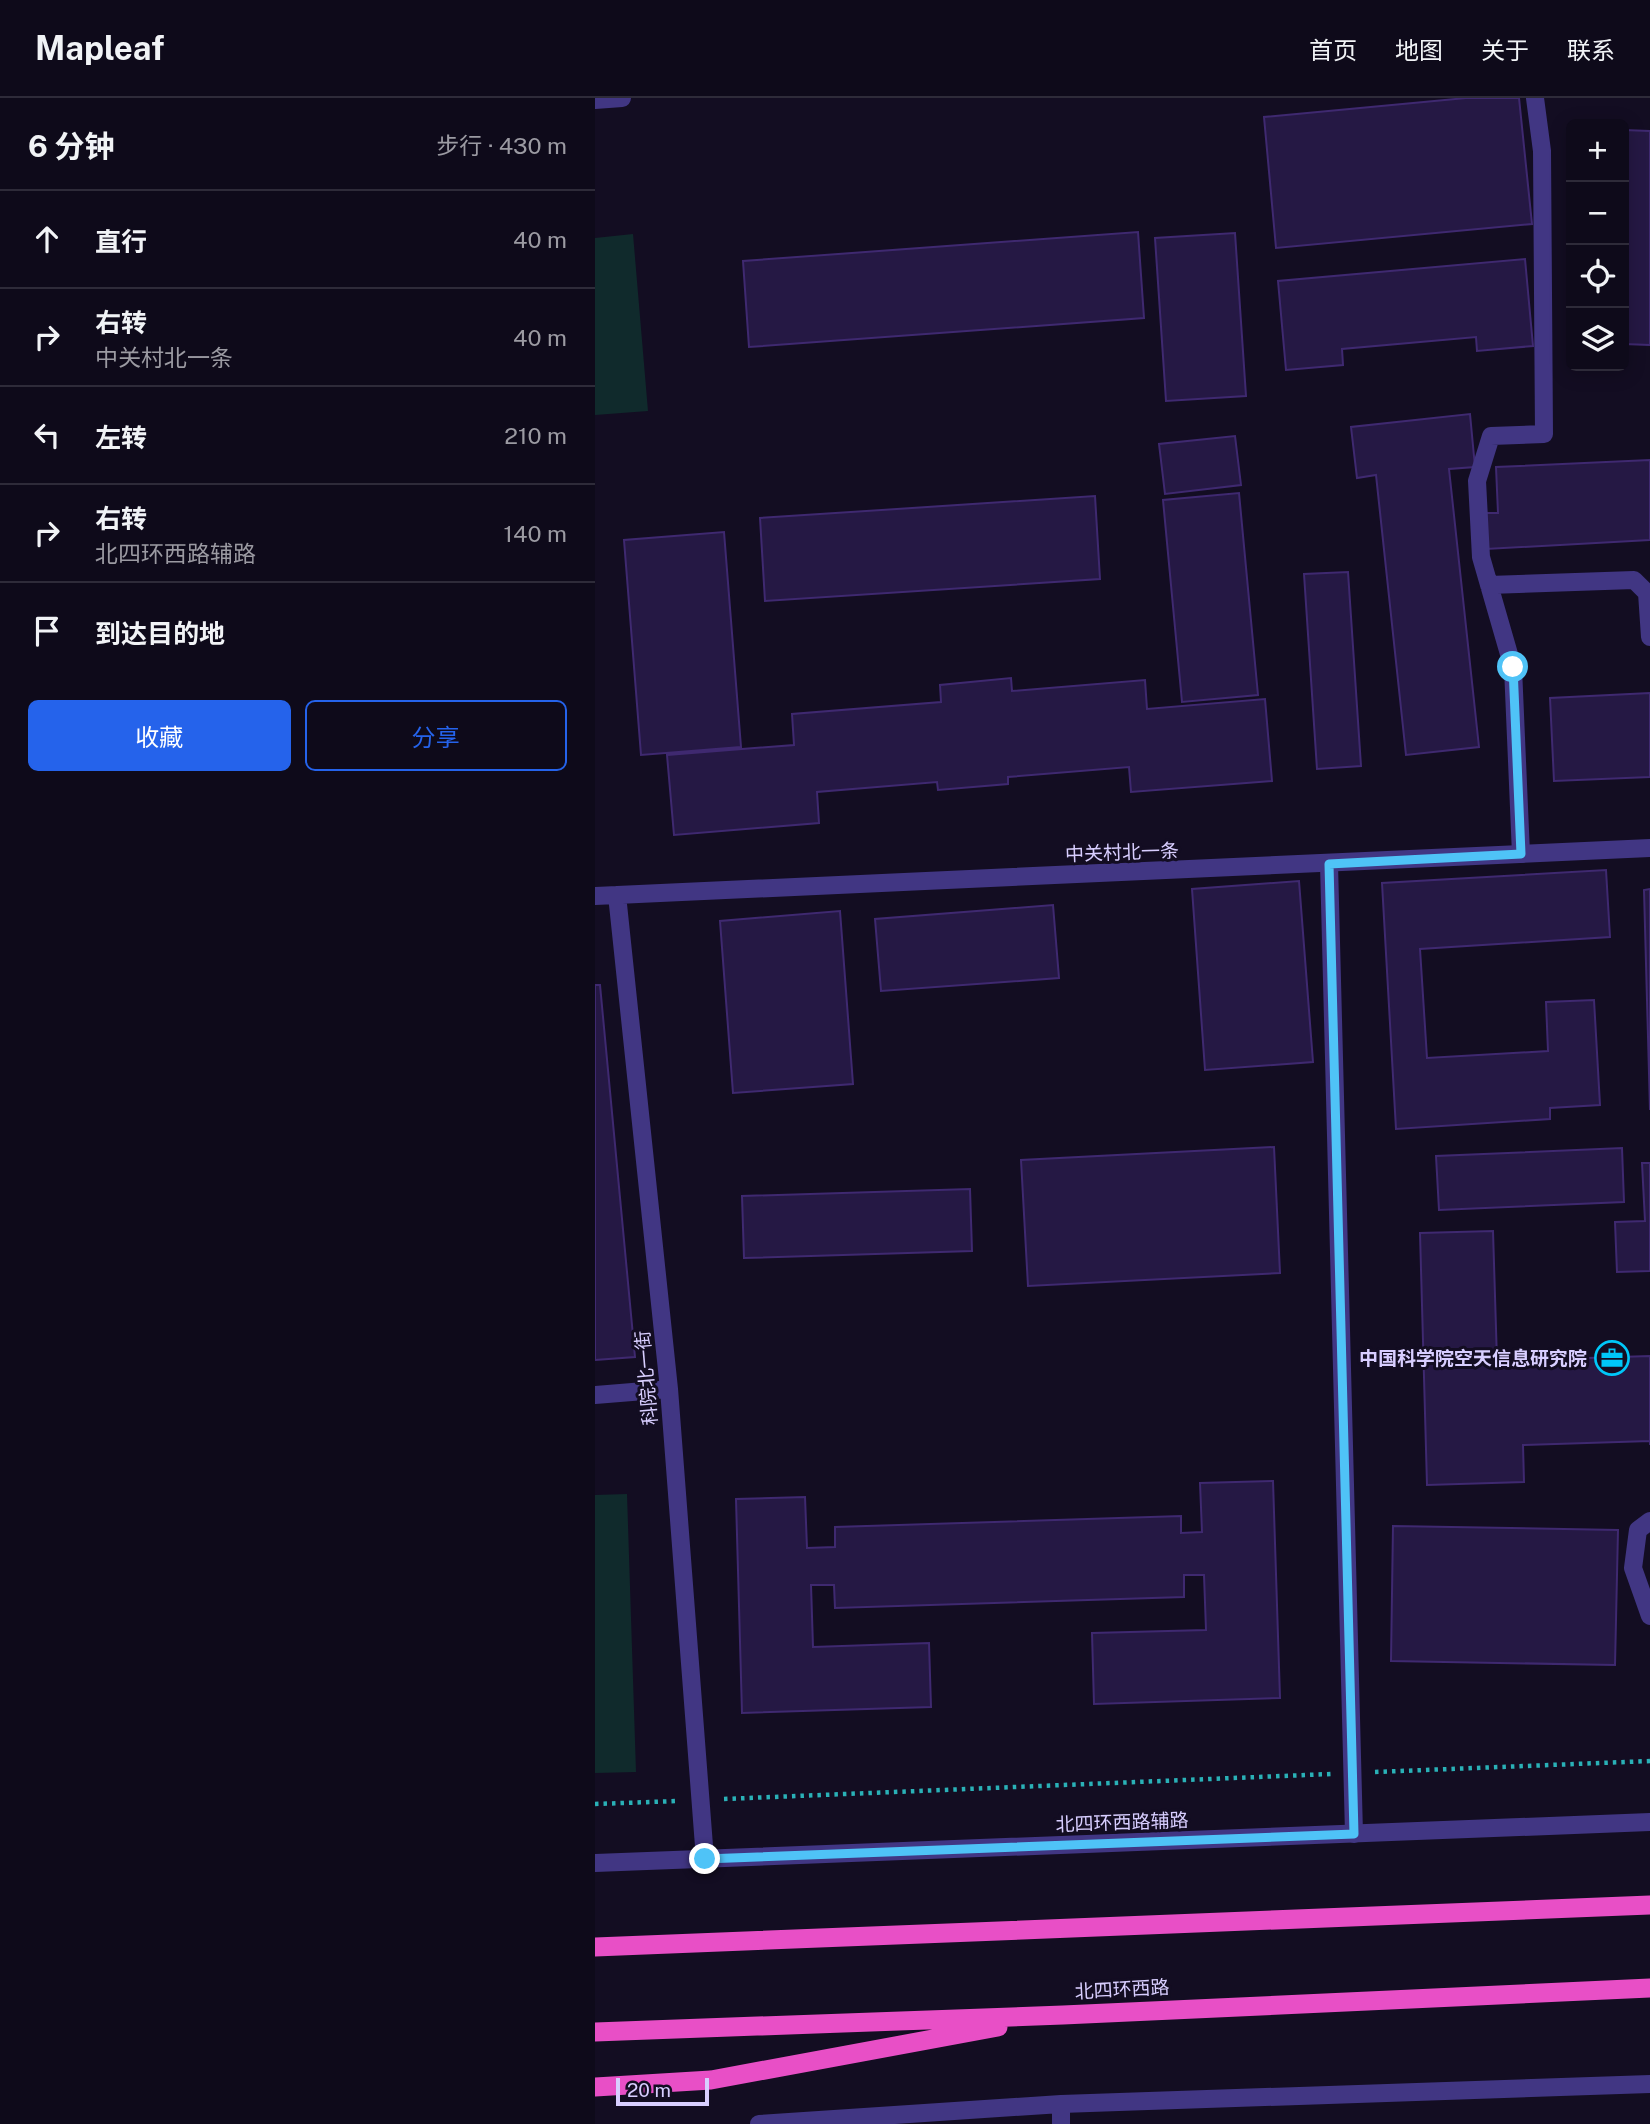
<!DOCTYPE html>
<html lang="zh">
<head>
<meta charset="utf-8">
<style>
  :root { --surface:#0e0a1a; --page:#171323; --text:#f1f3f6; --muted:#9b9aa2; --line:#2e2b39; --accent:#2563eb }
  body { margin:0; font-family:"Public Sans","Noto Sans SC",sans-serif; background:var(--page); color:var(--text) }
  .controls { position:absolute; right:21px; top:21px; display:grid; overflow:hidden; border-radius:10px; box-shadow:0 4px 18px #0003 }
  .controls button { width:63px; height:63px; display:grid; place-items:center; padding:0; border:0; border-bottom:2px solid var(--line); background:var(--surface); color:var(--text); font:35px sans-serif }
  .scale { position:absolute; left:21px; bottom:18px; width:93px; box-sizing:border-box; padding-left:7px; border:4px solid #d8ceff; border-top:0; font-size:19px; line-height:24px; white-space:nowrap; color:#d8ceff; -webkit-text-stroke:5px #130d22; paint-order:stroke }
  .stop { position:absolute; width:21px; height:21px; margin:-16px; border:5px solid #4fc3f7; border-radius:50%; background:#fff }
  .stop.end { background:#4fc3f7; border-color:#fff; box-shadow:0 2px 7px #0008 }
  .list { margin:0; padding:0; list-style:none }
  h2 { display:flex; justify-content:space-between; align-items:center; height:91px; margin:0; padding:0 28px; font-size:30px }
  h2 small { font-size:23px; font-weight:400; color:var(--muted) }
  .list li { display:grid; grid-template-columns:46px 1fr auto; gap:21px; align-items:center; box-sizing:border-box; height:98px; padding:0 28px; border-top:2px solid var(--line) }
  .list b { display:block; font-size:26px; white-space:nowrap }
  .list p { margin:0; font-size:23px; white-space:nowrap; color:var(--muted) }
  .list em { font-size:23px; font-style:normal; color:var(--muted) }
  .actions { display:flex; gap:14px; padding:21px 28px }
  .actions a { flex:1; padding:16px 0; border:2px solid var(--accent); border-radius:10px; text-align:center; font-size:24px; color:var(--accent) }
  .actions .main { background:var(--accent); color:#fff }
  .icon { flex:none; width:38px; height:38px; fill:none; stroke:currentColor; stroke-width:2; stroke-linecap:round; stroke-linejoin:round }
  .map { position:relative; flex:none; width:1055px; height:2026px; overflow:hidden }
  header { display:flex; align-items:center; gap:42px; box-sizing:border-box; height:98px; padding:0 35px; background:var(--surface); border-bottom:2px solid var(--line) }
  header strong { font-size:33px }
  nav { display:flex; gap:38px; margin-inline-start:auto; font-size:24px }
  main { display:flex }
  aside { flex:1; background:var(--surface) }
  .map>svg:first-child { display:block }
  .green { fill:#102a2c }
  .building { fill:#251844; stroke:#3f2970; stroke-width:2 }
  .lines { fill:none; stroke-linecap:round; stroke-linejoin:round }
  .path { stroke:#2ab1b7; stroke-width:4.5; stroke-dasharray:3.5 5; stroke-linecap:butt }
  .service { stroke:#413683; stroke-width:18 }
  .minor { stroke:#413683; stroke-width:18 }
  .tertiary { stroke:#413683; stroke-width:18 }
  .trunk { stroke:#e84fc6; stroke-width:19 }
  .route { stroke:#4fc3f7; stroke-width:9 }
  .labels { text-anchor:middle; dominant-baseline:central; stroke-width:6; stroke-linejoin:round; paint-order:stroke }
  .street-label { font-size:19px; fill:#d8ceff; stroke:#130d22 }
  .poi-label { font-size:19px; font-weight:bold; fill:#d8ceff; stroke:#130d22; text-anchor:end }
</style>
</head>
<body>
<header>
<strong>Mapleaf</strong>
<nav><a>首页</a><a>地图</a><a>关于</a><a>联系</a></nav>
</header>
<main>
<aside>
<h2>6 分钟<small>步行 · 430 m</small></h2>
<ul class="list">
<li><svg class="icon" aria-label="ahead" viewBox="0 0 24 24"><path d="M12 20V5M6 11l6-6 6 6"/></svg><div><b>直行</b></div><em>40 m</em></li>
<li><svg class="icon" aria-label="right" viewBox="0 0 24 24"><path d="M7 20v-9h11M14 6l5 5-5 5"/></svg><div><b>右转</b><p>中关村北一条</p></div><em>40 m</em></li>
<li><svg class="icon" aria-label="left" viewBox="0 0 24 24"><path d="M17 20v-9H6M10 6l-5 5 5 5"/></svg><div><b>左转</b></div><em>210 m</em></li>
<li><svg class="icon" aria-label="right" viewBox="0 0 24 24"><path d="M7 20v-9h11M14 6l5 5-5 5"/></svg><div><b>右转</b><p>北四环西路辅路</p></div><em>140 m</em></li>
<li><svg class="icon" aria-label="arrive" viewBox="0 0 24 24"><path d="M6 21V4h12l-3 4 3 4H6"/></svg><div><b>到达目的地</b></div></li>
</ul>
<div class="actions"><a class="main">收藏</a><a>分享</a></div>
</aside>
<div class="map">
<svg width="1055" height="2026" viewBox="0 0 1055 2026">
  <rect width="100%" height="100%" fill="#130d22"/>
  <!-- green -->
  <path class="green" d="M38 136 53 313 0 317V140Z
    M32 1396 41 1674 0 1675V1397Z"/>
  <!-- building -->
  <path class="building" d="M871 0H924L937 126 681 150 669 19Z
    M1029 32 1055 33V247L1029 246Z
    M543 134 549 220 154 249 148 163Z
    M640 135 651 298 571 303 560 140Z
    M930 161 938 248 882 253 881 239 747 251 748 267 691 272 683 183Z
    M875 316 880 369 854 371 884 649 811 657 781 377 762 380 756 329Z
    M640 338 646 387 570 396 564 346Z
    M1055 362V442L891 451 889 415H903L901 369Z
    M644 395 663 597 587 604 568 402Z
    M500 398 505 481 170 503 165 420Z
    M129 434 146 649 46 657 29 442Z
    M753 474 766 668 722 671 709 476Z
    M416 580 417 593 550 582 552 611 670 601 677 683 536 694 534 669 413 679V686L343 692 342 684 222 694 224 725 79 737 72 657 199 647 197 616 346 604 345 587Z
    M1055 595V679L959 683 955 600Z
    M1011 772 1015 839 825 851 832 960 953 953 951 904 999 902 1005 1007 955 1010V1021L801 1031 787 785Z
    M704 783 718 964 610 972 597 791Z
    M1055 791V1012L1049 792Z
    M458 807 464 880 286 893 280 821Z
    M245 813 258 986 138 995 125 823Z
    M0 887H5L40 1259 0 1262Z
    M679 1049 685 1175 433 1188 426 1062Z
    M1027 1050 1029 1104 844 1112 841 1058Z
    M1047 1065H1055V1173L1022 1174 1020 1124 1050 1123Z
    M375 1091 377 1153 149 1160 147 1098Z
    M898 1133 902 1263 1055 1258V1347V1343L928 1347 929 1384 832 1387 825 1135Z
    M678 1383 685 1600 499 1606 497 1535 611 1532 609 1477H589V1499L240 1510 239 1487H216L218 1549 334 1545 336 1609 147 1615 141 1401 210 1399 212 1450 240 1449V1429L586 1418V1435L607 1434 605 1385Z
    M798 1428 1023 1432 1020 1567 796 1563Z"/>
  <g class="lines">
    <!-- path -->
    <path class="path" d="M780 1674 1055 1663
      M129 1701 736 1676
      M0 1706 82 1703"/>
    <!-- service -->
    <path class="service" d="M894 487 1039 482 1052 495 1055 539
      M926 756 918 570 886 459 882 383 896 338 949 336 947 53 940 0
      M734 766 759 1736
      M1055 1423 1043 1432 1038 1470 1055 1518"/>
    <!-- minor -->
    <path class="minor" d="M0 2 27 0
      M22 797 74 1291 110 1761
      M0 798 1055 750
      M0 1297 74 1291"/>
    <!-- tertiary -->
    <path class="tertiary" d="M0 1765 1055 1724
      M466 2006V2026
      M164 2026 466 2006 1055 1986"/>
    <!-- trunk -->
    <path class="trunk" d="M0 1849 1055 1807
      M0 1934 468 1917 1055 1890
      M0 1989 116 1982 403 1929"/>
  </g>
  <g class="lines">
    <!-- route -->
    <path class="route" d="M110 1761 759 1736 734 766 926 756 918 569"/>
  </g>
  <!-- icons -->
  <defs>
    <g id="office-ring" transform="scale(1.75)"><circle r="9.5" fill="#130d22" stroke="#00c7f9" stroke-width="1.5"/><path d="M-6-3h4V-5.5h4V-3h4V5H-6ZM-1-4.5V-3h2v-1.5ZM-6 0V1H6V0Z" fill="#00c7f9"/></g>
  </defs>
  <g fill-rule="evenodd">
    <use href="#office-ring" x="1017" y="1260"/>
  </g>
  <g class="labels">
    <!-- street labels -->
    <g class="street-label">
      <text transform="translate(527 754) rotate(-2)">中关村北一条</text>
      <text transform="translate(51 1280) rotate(-95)">科院北一街</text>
      <text transform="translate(527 1724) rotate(-2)">北四环西路辅路</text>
      <text transform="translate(527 1891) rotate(-3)">北四环西路</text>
    </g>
    <!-- poi labels -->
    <g class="poi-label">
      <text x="992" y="1260">中国科学院空天信息研究院</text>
    </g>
  </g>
</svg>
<div class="controls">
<button>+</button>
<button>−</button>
<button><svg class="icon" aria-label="locate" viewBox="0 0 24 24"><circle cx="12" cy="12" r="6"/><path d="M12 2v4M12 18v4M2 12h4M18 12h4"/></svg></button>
<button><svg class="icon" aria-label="layers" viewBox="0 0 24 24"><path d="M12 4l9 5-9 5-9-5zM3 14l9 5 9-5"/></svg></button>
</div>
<div class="scale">20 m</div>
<div class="stop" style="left:918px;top:569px"></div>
<div class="stop end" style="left:110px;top:1761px"></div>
</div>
</main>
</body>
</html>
